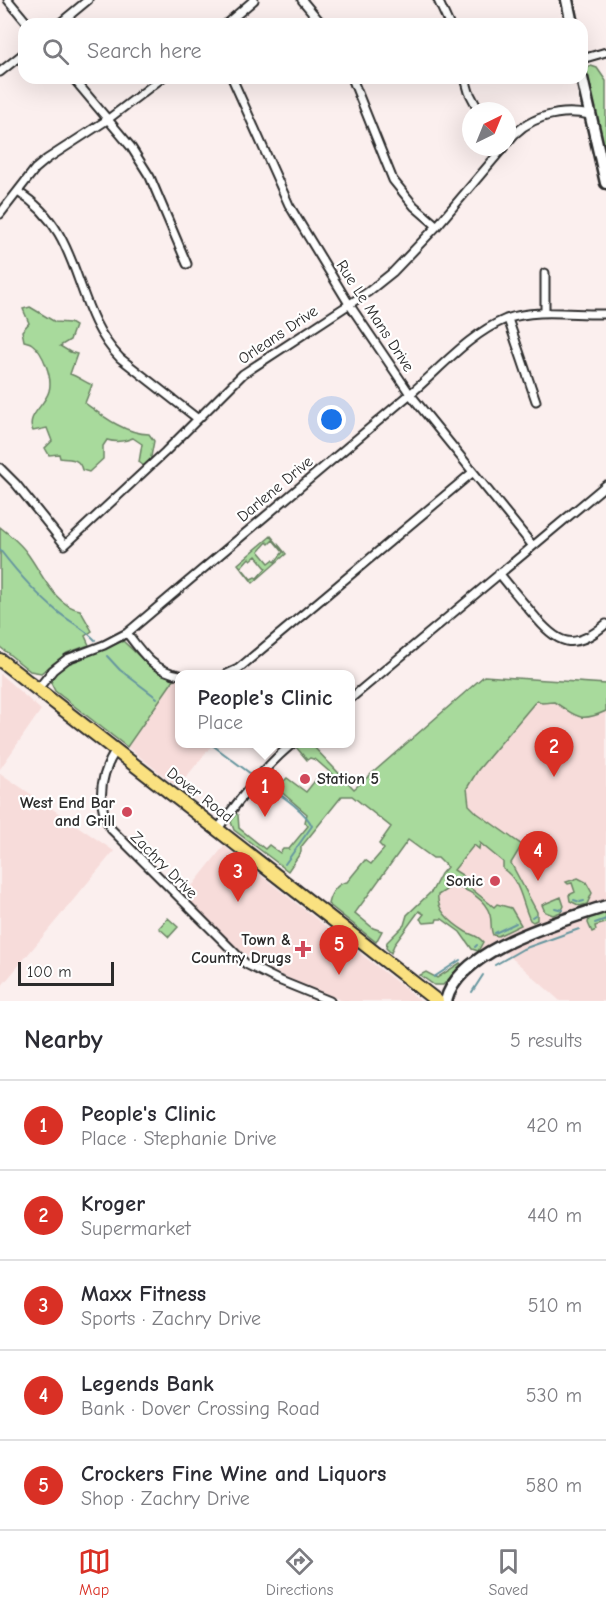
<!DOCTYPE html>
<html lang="en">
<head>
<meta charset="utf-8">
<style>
  :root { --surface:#fff; --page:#f2f2f3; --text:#2b2b33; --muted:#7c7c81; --line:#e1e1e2; --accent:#d93025 }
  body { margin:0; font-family:"Comic Neue",sans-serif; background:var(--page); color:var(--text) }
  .compass { position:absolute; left:462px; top:102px; width:54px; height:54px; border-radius:50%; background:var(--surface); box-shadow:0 6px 24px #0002; rotate:43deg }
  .scale { position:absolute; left:18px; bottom:15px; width:96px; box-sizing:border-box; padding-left:6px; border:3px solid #2b2b2b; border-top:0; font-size:16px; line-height:21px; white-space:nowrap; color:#2b2b2b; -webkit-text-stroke:4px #fff; paint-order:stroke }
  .you { position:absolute; left:332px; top:420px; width:21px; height:21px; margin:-15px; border:4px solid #fff; border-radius:50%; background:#1a73e8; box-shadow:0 0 0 9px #1a73e833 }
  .badge { display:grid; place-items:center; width:39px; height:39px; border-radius:50%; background:var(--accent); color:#fff; font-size:20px; font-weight:700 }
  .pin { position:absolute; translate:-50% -50px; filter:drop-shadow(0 2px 3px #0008) }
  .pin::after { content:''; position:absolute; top:32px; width:21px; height:18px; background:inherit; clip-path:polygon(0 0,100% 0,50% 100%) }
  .popup { position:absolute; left:175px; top:670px; width:180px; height:78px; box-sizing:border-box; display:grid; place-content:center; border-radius:12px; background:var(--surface); filter:drop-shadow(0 2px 4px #0005); font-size:20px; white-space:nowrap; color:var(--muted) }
  .popup b { font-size:22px; color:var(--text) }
  .popup::after { content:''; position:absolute; left:50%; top:100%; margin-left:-12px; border:12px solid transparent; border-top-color:var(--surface) }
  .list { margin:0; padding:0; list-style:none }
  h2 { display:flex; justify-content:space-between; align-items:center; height:78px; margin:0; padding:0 24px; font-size:26px }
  h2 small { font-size:20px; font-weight:400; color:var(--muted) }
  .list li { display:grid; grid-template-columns:39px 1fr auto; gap:18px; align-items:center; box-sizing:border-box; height:90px; padding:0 24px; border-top:2px solid var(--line) }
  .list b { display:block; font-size:22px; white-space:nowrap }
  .list p { margin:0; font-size:20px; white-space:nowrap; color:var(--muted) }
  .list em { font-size:20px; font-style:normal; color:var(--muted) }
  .icon { flex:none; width:33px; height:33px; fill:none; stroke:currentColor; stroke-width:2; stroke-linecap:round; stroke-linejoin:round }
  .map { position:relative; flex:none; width:606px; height:1001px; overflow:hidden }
  .search { position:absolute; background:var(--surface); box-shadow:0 6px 24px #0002; left:18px; right:18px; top:18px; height:66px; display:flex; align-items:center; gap:15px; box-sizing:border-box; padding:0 21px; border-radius:18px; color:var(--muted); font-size:22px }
  .sheet { height:528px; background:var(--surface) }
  nav { display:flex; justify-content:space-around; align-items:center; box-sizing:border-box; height:84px; border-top:2px solid var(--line); background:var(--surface); font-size:16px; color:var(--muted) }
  nav a { display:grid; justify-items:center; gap:3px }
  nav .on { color:var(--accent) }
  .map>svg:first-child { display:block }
  .built { fill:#f7dcda }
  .green { fill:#a8da9c; stroke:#6a8264; stroke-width:1.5; fill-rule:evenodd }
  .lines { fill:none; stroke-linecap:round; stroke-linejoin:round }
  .stream { stroke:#66969f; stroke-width:2 }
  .street-casing { stroke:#2b2b2b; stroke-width:11 }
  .secondary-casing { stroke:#2b2b2b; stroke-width:15 }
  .primary-casing { stroke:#2b2b2b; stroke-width:16 }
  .street { stroke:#fff; stroke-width:7 }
  .secondary { stroke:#fff; stroke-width:10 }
  .primary { stroke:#fae180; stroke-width:12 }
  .poi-dot { fill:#d1495b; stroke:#fff; stroke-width:2 }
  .labels { text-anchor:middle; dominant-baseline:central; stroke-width:4.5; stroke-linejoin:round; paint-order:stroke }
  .street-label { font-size:16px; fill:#2b2b2b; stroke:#fff }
  .poi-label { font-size:16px; font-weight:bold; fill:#2b2b2b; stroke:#fff; text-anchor:end }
</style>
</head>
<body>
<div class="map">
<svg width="606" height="1001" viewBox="0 0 606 1001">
  <rect width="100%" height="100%" fill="#fbefee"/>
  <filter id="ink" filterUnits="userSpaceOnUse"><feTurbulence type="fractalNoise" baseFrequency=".0167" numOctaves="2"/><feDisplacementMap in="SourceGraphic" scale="12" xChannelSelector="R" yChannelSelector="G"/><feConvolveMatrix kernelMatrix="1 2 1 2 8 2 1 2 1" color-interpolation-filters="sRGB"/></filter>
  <g filter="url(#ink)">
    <!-- built -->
    <path class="built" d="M0 674 41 710 0 769Z
      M484 676 606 684V1001H560L497 945 482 954 464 933 426 903 454 870Z
      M175 678 179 679 180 744H213L178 787 127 747Z
      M0 773 114 851 0 988Z
      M224 846 306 911 421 1001H343L283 976 237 949 185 895Z"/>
    <!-- green -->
    <path class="green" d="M591 66 597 68 606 81V159L586 82 585 70Z
      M30 307 55 322 70 323 75 326 70 340 60 346 70 352 77 354 70 374C79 377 84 382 92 385L85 403C104 417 126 434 149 434L154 441 150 462 145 467 139 462 142 444 133 438C124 442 117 443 107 440L103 446V459L89 472 82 470C79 457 70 460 60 458L59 454 49 455 45 448 52 441 47 428 33 431C25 416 45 406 49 391 53 378 43 352 32 344 30 342 27 342 24 341L22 331 29 323 23 309Z
      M0 527C10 535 20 543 27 553 42 573 54 605 80 610L92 631 85 636 89 645 67 653 41 673 30 671 0 647Z
      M271 536 286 554 253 583 238 564ZM273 540 283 552 275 562 273 560 269 563 259 551 267 542 269 544ZM256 556 266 568 257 578 255 577 251 579 241 567 249 558 251 560Z
      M123 641 153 669 175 678 127 747 55 691 51 683 54 675 74 660Z
      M484 676 606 684V711C578 724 576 715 554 702L542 703 537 700 478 770 467 788 469 805 477 813 522 845 511 863 537 912V920L533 922 530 920C521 901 521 881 503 869V862L480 843 479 849 474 845 454 870 462 875 463 882 494 907 497 904 511 908 521 925 498 936 493 935C490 929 492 922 490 915 486 900 467 888 452 886L438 895C436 911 453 924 466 932 472 935 479 936 483 942L478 951 472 949 460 932 442 919H437L436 922 424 923 420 919 424 914 419 911 394 945 391 953 386 948 387 942 404 925 407 915 432 891 441 874 447 867 438 858H433L408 840 355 913 373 928 382 931 376 942 328 904C330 894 337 883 347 882L365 860 371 864 384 849 379 844 391 827 352 796H342L301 847V852L288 871 234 830 231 822 236 813 238 815 239 828 265 849 269 845 280 853 283 849H289L308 826 305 822 307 814 265 778 271 775 282 783 287 778 306 792 318 777 325 783 332 774 316 760 310 758 307 760 296 747 300 744H311L354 789Z
      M578 878 586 882 592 893 587 904 580 906 570 901 569 895 575 892 572 883 568 884 566 882Z
      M561 897 564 906 561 912 553 915 545 912 542 905Z
      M606 912V923L595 926 596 930 592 932 588 923 589 918Z
      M168 918 178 927 169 937 159 928Z
      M460 963 462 965 443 985H434L420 975 426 972 437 978Z"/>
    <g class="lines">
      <!-- stream -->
      <path class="stream" d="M0 550C17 572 36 594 58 612 70 622 84 628 95 640
        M107 656 120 670 157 698
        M211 744 251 774
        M262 782C276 792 305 810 312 826L285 864
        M574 900 580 902 584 901
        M555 908 563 910
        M532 917 535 915
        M595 923 606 919
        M495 933 516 923
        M475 947 477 945
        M495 965 523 949 579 929
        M434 977 460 960
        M472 992 483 975"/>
      <!-- street casing -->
      <g class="street-casing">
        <path id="street" d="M8 0 28 24
          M302 0 322 24
          M438 0 449 24
          M59 24 88 0
          M226 24 254 0
          M582 59 606 52
          M0 72 24 53
          M73 78 131 147 150 177 187 264
          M232 78 289 205 349 304 410 394 533 546
          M352 78 393 180 414 206 437 226
          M465 78 469 92 479 111
          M507 143C526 117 560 108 590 115
          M18 192C85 233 71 308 120 358L198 419
          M0 214 35 169 47 159 107 120 162 78
          M545 273V313
          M508 319 536 401
          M0 468 16 484 65 545 165 452 243 374 368 292 393 272 437 226 504 147
          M499 573C510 587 521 600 532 613 558 645 573 652 606 624
          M127 633C142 653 154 671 180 675
          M227 674 238 669 473 472
          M37 690 53 670 67 659 104 645 127 633C221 553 315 474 409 395 440 369 469 334 506 319 537 308 574 315 606 314
          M350 699 606 485
          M116 750C100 775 96 801 110 828L246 964 276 979 330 1001
          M217 830C240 799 263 768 292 744"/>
      </g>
      <!-- secondary casing -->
      <g class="secondary-casing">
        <path id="secondary" d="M567 0 572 24
          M582 78 606 183
          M446 1001C459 948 560 922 606 906"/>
      </g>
      <!-- primary casing -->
      <g class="primary-casing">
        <path id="primary" d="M0 660 437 1001"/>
      </g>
      <!-- street -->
      <use href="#street" class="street"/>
      <!-- secondary -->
      <use href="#secondary" class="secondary"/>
      <!-- primary -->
      <use href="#primary" class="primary"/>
    </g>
  </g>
  <!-- markers -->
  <g class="poi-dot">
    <circle cx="305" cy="779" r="6"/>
    <circle cx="127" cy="812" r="6"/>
    <circle cx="495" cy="881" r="6"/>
    <path d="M300 940h6v6h6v6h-6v6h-6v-6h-6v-6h6z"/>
  </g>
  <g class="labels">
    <!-- street labels -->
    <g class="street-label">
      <text transform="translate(375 316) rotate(57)">Rue Le Mans Drive</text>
      <text transform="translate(278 335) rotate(-34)">Orleans Drive</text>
      <text transform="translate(275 489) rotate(-40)">Darlene Drive</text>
      <text transform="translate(200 795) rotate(38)">Dover Road</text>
      <text transform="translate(164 865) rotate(45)">Zachry Drive</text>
    </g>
    <!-- poi labels -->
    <g class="poi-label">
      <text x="317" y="779" text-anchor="start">Station 5</text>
      <text x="115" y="803">West End Bar<tspan x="115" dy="18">and Grill</tspan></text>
      <text x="483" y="881">Sonic</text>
      <text x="291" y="940">Town &amp;<tspan x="291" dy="18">Country Drugs</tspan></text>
    </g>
  </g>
</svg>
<svg class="compass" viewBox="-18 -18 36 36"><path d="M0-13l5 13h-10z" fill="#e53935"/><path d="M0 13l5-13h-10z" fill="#7c7c81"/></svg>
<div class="scale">100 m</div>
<div class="you"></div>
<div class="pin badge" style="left:265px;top:817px">1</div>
<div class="popup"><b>People's Clinic</b>Place</div>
<div class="pin badge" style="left:554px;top:777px">2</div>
<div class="pin badge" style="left:238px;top:902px">3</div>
<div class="pin badge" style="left:538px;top:881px">4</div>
<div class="pin badge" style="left:339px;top:975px">5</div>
<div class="search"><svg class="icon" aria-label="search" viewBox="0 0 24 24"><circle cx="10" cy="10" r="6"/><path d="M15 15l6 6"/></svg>Search here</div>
</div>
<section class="sheet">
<h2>Nearby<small>5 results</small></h2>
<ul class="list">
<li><span class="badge">1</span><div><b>People's Clinic</b><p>Place · Stephanie Drive</p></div><em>420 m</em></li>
<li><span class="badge">2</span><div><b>Kroger</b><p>Supermarket</p></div><em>440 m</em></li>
<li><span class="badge">3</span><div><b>Maxx Fitness</b><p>Sports · Zachry Drive</p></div><em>510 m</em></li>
<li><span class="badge">4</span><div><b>Legends Bank</b><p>Bank · Dover Crossing Road</p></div><em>530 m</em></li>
<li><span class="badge">5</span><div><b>Crockers Fine Wine and Liquors</b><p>Shop · Zachry Drive</p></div><em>580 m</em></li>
</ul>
</section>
<nav>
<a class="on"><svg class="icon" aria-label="map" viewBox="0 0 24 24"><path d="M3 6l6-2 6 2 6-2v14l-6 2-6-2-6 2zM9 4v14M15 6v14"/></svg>Map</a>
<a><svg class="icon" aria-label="directions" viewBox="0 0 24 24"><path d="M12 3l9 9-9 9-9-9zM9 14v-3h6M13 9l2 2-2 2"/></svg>Directions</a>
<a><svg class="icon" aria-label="saved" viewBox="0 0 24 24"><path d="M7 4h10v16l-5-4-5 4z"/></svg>Saved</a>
</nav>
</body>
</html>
